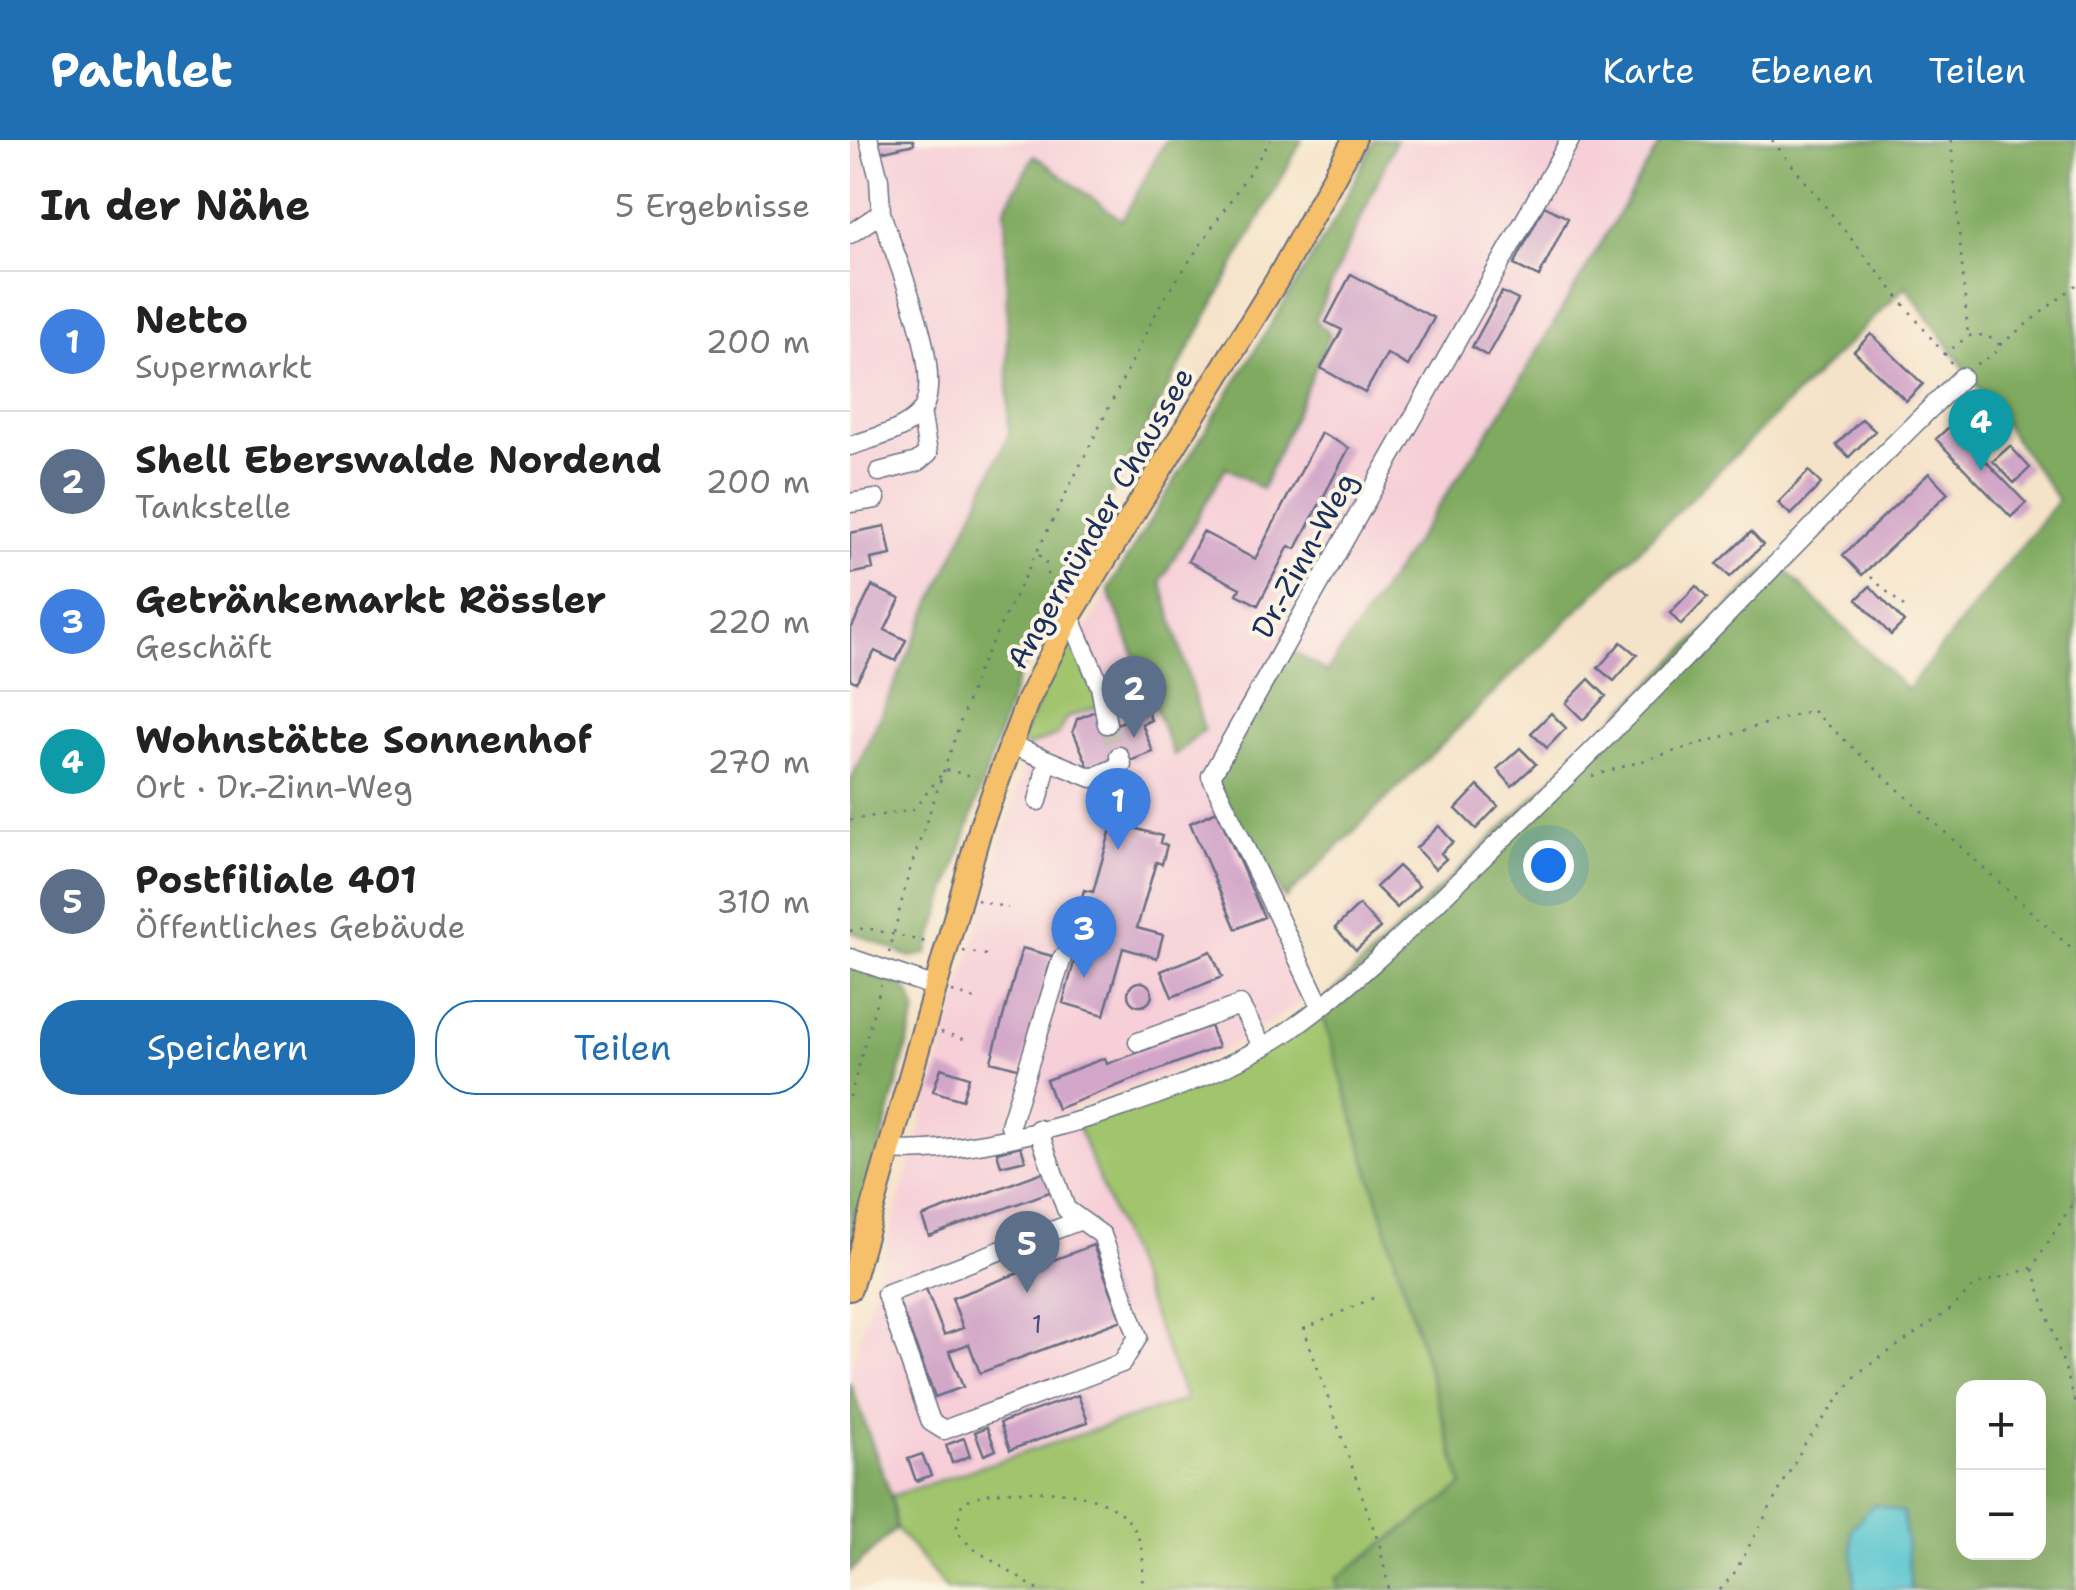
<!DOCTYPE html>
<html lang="de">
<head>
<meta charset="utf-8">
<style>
  :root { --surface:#fff; --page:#f2f2f2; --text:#222; --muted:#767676; --line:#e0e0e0; --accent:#1f6fb2 }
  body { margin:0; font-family:"Shantell Sans",sans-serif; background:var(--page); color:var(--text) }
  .controls { position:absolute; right:30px; bottom:30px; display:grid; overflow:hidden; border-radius:20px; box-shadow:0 10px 40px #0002 }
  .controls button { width:90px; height:90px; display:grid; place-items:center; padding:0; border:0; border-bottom:2px solid var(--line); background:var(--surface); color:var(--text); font:50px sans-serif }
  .you { position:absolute; left:698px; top:725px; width:35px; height:35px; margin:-25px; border:8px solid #fff; border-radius:50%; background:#1a73e8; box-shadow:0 0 0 15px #1a73e833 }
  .badge { display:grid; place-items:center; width:65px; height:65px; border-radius:50%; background:var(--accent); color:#fff; font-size:32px; font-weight:700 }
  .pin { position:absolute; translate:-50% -82px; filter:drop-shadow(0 2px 5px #0008) }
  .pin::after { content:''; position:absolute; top:52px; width:35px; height:30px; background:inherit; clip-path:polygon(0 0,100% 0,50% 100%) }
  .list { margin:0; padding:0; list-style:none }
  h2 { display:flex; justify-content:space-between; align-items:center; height:130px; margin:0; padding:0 40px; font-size:42px }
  h2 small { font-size:32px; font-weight:400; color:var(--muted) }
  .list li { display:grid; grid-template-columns:65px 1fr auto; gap:30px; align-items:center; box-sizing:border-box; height:140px; padding:0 40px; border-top:2px solid var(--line) }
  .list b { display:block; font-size:38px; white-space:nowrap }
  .list p { margin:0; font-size:32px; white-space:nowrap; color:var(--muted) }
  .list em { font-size:32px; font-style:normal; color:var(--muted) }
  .actions { display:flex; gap:20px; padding:30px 40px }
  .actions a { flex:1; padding:22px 0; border:2px solid var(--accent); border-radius:40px; text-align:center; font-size:35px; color:var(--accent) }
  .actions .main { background:var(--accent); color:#fff }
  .map { position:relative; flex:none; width:1226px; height:1450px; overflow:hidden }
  header { display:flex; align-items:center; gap:60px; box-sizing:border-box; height:140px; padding:0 50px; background:var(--accent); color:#fff }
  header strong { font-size:48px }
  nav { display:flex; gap:55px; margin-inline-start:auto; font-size:35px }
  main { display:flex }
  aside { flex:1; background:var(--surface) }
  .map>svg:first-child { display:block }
  .built { fill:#f6cfd8 }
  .green { fill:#a1c46d; stroke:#5e7a66; stroke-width:2.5 }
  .forest { fill:#80aa60; stroke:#4e6c5f; stroke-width:2.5; fill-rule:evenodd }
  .water { fill:#58c5cf; stroke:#3a7a96; stroke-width:2.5 }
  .building { fill:#d2a6c8 }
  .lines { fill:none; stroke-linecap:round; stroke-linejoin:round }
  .minor-tunnel { stroke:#c9bfb4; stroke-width:18; stroke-dasharray:18 9; stroke-linecap:butt }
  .minor-casing { stroke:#676e83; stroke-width:21 }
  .major-casing { stroke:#676e83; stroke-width:26 }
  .path { stroke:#676e83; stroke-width:2.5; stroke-dasharray:2.5 8; stroke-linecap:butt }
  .minor { stroke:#fff; stroke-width:18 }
  .major { stroke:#f6c06b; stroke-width:22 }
  .labels { text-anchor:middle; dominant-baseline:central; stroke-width:8; stroke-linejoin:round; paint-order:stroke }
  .number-label { font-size:25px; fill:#494d78 }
  .street-label { font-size:30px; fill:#1b2f5e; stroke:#fcf5e5 }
</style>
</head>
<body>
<header>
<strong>Pathlet</strong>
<nav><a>Karte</a><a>Ebenen</a><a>Teilen</a></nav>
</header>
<main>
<aside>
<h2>In der Nähe<small>5 Ergebnisse</small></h2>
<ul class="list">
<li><span class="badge" style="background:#3f7fe0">1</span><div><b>Netto</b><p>Supermarkt</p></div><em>200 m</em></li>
<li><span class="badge" style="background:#5c6f8a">2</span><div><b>Shell Eberswalde Nordend</b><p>Tankstelle</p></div><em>200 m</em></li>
<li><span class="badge" style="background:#3f7fe0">3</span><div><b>Getränkemarkt Rössler</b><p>Geschäft</p></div><em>220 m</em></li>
<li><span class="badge" style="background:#0f9aa8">4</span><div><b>Wohnstätte Sonnenhof</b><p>Ort · Dr.-Zinn-Weg</p></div><em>270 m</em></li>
<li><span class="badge" style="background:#5c6f8a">5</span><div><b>Postfiliale 401</b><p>Öffentliches Gebäude</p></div><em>310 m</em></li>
</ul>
<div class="actions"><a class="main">Speichern</a><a>Teilen</a></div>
</aside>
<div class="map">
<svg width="1226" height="1450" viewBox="0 0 1226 1450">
  <rect width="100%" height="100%" fill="#fcf5e5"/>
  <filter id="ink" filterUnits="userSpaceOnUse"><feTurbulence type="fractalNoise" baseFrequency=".01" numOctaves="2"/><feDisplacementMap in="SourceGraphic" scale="20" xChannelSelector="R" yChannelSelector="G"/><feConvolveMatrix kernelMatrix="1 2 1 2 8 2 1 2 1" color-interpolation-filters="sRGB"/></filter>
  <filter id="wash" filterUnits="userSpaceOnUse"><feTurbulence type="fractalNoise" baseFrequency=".0048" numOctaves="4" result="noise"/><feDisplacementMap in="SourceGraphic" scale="40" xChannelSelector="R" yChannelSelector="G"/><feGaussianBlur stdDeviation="2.25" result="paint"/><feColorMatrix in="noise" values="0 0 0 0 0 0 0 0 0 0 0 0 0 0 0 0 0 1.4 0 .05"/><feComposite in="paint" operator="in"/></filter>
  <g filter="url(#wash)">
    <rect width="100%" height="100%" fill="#f5e3c9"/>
    <!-- built -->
    <path class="built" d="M0 0H316L272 80 184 15 155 68 159 294 0 642Z
      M546 0H812L651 273 476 533 435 507 362 636 455 860 367 914 221 969 337 1260 41 1356 0 1232 184 592 221 507 243 481 258 449 324 616 354 591 311 441 376 326 411 349 465 181Z"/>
    <!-- green -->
    <path class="green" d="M226 495 249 566 216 578 208 595 176 607 171 599 219 496Z
      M470 865 613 1347 487 1439 489 1450H97L46 1388 41 1356 336 1260 225 979 371 932Z"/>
    <!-- forest -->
    <path class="forest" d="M316 0H452L191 484 169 533 77 814 60 817 0 791V642L159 294 155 68 184 15 272 80Z
      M524 0H546L465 180 480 194 412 349 376 327 311 441 354 590 324 616 258 449 485 80Z
      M812 0H1226V1450H1061L1053 1374 1001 1389 1005 1450H489L486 1439 613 1346 470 865 926 421 1057 550 1208 360 1056 146 435 759 361 636 434 506 477 532 651 273ZM1114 1248H1188V1412H1114Z
      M0 823C30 834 60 837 66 872L0 1123Z
      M0 1242 41 1356 46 1388 0 1432Z"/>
    <!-- water -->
    <path class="water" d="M1024 1364 1053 1373 1061 1450H1005L1001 1389Z"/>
    <g id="blocks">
      <!-- building -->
      <path class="building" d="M27 0H63L64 4 30 12Z
        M694 66 718 78 689 137 664 125Z
        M501 134 584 178 558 226 537 214 515 253 471 228 492 190 476 182Z
        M652 152 668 160 637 216 622 207Z
        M1021 194 1073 244 1056 261 1004 211Z
        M1012 279 1025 291 999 317 986 305Z
        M1101 285 1176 363 1161 377 1086 299Z
        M471 293 499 308 446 409 439 406 408 465 387 454 390 448 338 421 353 392 405 419Z
        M1160 306 1180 328 1164 343 1143 321Z
        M959 331 971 344 941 375 928 363Z
        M1079 333 1098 353 1012 435 993 415Z
        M35 386 41 415 21 419 23 429 0 434V393Z
        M901 392 913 405 880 437 867 424Z
        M22 446 50 459 35 490 56 500 46 521 25 511 6 542 0 539V491Z
        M846 446 857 458 831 485 820 473Z
        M1020 446 1054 482 1041 495 1007 459Z
        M771 502 787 515 764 541 748 528Z
        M739 539 756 556 733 580 716 563Z
        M292 557 301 580 292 584 303 612 280 621 277 613 242 635 223 591 227 579 245 571 252 586 266 580 267 584 286 576 280 561Z
        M701 573 716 588 697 608 681 593Z
        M670 608 686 624 662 646 647 629Z
        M628 646 648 666 626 689 606 669Z
        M367 671 414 777 386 789 340 683Z
        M263 682 312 696 310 703 317 705 312 724 306 722 287 788 313 795 307 818 273 808 254 875 213 863 240 763 231 761 234 750 243 752Z
        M589 686 603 702 591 713 596 719 585 729 566 708Z
        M548 726 569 746 547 768 526 747Z
        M509 765 530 788 506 810 485 788Z
        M172 808 202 816 171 929 141 921Z
        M361 811 372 837 322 857 311 831Z
        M278 854a12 12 0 1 1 24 0a12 12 0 1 1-24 0Z
        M360 886 368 907 207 969 196 940 255 918 257 924Z
        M91 928 119 937 112 960 83 951Z
        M171 1006 175 1020 151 1026 147 1012Z
        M198 1030 205 1050 79 1096 72 1077Z
        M243 1105 272 1180 130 1233 119 1204 99 1211 113 1247 85 1257 47 1157 75 1146 94 1195 113 1188 102 1158Z
        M228 1255 238 1282 160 1310 150 1283Z
        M137 1287 146 1310 134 1315 125 1292Z
        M114 1298 120 1316 102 1323 96 1305Z
        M72 1314 81 1335 66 1341 58 1319Z"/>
    </g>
  </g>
  <g filter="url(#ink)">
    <use href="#blocks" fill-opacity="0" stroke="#676e83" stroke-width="2.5"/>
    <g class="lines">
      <!-- minor-tunnel -->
      <path class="minor-tunnel" d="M257 584 269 616"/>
      <!-- minor casing -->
      <g class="minor-casing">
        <path id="minor" d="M0 94 31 73 29 39 19 0
          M0 306C22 298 54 292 70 273 99 238 44 115 31 73
          M29 332 67 322 78 313 71 271
          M0 363 26 359
          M220 476 250 546 257 584
          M159 604 242 638 272 625 269 616
          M188 661 198 620
          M0 818 86 847
          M470 865 361 636 720 0
          M288 902 390 865 413 907
          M188 989 216 1069 252 1095 288 1197 272 1223 94 1290 81 1282 36 1154 231 1080
          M163 994 160 985 212 818
          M39 1010C143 1018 354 950 440 890 514 838 577 771 642 709 803 556 953 392 1112 237"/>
      </g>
      <!-- major casing -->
      <g class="major-casing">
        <path id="major" d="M0 1149 131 686 177 562 220 476 427 140 504 0"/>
      </g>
      <!-- path -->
      <path class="path" d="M922 0 1102 224
        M1101 0 1118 195
        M1150 205 1226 145
        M1094 215 1118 196 1136 195 1150 205 1145 213 1125 225
        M189 415 195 419 200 453 206 460
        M1021 437 1056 469
        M96 630 127 637
        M742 636 962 570 1226 813
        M0 680 63 670 91 635
        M127 760 158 768
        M0 791 16 788 76 802
        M113 811 137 815
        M39 813 58 736 128 530 311 163 421 0
        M102 852 125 859
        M91 892 114 899
        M0 957 31 845
        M1183 1129 1226 1263
        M523 1158 454 1189 530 1407 539 1450
        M188 1450 121 1407 106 1390 112 1363C135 1350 161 1351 188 1351 256 1352 304 1374 291 1450
        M870 1450 885 1432 954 1305 1008 1233 1101 1169 1125 1145 1182 1128 1226 1058"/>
      <!-- minor -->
      <use href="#minor" class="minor"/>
      <!-- major -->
      <use href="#major" class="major"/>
    </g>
  </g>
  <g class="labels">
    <!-- number labels -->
    <g class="number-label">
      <text x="187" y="1184">1</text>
    </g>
    <!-- street labels -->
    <g class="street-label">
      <text transform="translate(250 378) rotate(-60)">Angermünder Chaussee</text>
      <text transform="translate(454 415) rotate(-61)">Dr.-Zinn-Weg</text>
    </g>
  </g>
</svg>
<div class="controls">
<button>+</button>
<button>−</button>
</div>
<div class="you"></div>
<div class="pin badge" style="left:268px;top:710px;background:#3f7fe0">1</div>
<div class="pin badge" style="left:284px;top:598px;background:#5c6f8a">2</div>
<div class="pin badge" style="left:234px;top:838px;background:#3f7fe0">3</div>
<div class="pin badge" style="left:1131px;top:331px;background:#0f9aa8">4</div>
<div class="pin badge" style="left:177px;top:1153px;background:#5c6f8a">5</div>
</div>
</main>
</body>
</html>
